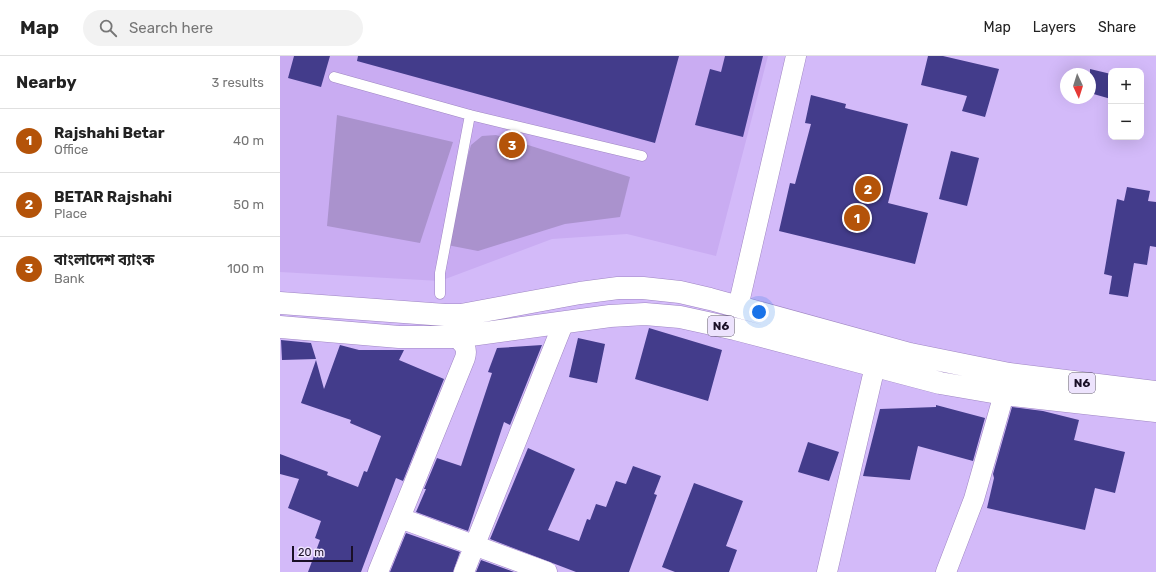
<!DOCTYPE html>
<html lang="en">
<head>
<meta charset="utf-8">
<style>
  :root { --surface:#fff; --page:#f2f2f2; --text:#222; --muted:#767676; --line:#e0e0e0; --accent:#b45309 }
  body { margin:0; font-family:Rubik,"Noto Sans Bengali",sans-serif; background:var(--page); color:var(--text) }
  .controls { position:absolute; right:12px; top:12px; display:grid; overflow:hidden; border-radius:8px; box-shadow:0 4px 16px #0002 }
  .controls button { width:36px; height:36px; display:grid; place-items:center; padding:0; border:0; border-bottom:1px solid var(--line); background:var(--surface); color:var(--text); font:20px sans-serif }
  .compass { position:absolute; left:780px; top:12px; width:36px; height:36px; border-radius:50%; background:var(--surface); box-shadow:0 4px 16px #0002; rotate:176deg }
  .scale { position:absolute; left:12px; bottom:10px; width:61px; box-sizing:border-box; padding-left:4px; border:2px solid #1a1027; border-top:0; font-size:11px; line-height:14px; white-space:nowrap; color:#1a1027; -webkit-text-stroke:3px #ede3fd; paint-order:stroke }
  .you { position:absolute; left:479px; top:256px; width:14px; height:14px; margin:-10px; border:3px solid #fff; border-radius:50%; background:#1a73e8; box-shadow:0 0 0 6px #1a73e833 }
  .badge { display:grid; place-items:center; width:26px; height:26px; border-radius:50%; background:var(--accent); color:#fff; font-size:13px; font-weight:700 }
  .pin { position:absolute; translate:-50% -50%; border:2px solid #fff; box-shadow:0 1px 4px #0006 }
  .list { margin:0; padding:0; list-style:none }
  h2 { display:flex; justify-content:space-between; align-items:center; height:52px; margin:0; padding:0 16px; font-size:17px }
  h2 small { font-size:13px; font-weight:400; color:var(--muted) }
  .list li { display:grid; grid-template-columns:26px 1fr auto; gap:12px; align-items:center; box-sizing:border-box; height:64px; padding:0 16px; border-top:1px solid var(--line) }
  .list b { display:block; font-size:15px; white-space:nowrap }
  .list p { margin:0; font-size:13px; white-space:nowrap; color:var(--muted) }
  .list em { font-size:13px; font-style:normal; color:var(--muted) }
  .icon { flex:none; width:22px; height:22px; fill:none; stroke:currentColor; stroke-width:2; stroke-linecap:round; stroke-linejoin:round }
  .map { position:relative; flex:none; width:876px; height:516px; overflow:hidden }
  header { display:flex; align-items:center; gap:24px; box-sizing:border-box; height:56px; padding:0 20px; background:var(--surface); border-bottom:1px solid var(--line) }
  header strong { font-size:19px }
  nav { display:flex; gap:22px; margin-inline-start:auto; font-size:14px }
  .search { width:280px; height:36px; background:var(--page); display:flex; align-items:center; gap:10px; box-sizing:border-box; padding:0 14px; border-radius:22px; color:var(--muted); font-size:15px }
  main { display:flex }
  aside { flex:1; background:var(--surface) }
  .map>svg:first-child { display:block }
  .built { fill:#c9acf2 }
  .green { fill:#aa92cd }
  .building { fill:#433c8b }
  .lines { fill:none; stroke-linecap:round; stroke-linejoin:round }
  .service-casing { stroke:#9f86c3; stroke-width:11 }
  .minor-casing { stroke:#9f86c3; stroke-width:21 }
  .trunk-casing { stroke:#9f86c3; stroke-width:23 }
  .service { stroke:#fff; stroke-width:10 }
  .minor { stroke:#fff; stroke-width:20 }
  .trunk { stroke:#fff; stroke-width:22 }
  .labels { text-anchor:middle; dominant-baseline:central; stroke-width:4; stroke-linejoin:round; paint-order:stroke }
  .shield { fill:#ede3fd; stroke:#594f67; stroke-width:1 }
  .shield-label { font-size:12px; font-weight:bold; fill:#1a1027 }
</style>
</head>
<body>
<header>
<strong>Map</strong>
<div class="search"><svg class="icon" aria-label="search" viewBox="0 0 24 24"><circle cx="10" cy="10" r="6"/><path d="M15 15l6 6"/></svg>Search here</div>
<nav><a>Map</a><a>Layers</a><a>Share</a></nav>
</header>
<main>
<aside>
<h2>Nearby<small>3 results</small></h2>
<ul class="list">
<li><span class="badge">1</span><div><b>Rajshahi Betar</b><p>Office</p></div><em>40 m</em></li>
<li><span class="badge">2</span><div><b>BETAR Rajshahi</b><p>Place</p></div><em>50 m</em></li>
<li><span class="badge">3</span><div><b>বাংলাদেশ ব্যাংক</b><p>Bank</p></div><em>100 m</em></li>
</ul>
</aside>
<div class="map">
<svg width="876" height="516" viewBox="0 0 876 516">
  <rect width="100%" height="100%" fill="#d3baf9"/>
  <!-- built -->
  <path class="built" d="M0 0H488L436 200 347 178 272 183 160 225 0 216Z"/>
  <!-- green -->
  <path class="green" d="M57 59 173 86 140 187 47 170Z
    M216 79 350 121 340 161 285 168 198 195 162 188 191 89 202 80Z"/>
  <!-- building -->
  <path class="building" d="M14 0H50L41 31 8 22Z
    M78 0H399L375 87 77 5Z
    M445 0H483L463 81 415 69 430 13 441 16Z
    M648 0H663L719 13 705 61 682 55 687 40 641 29Z
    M810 13 831 18V43L810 37Z
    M531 39 566 48 565 52 628 68 608 147 648 157 635 208 499 175 510 127 515 128 531 68 525 67Z
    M671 95 699 102 687 150 659 143Z
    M847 131 870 135 868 145 876 146V191L870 190 867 209 854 207 848 241 829 238 832 220 824 218 837 143 844 145Z
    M369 272 442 294 428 345 355 323Z
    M298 282 325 288 317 327 289 321Z
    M1 284 31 287 36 303 2 304Z
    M60 289 79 294H124L119 304 164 323 123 425 116 422 81 516H28L40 484 35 482 41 465 8 452 19 423 0 418V398L48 416 47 419 78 431 84 415 87 416 101 380 70 367 71 364 21 347 36 304 44 333Z
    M262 289 230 369 224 366 188 475 136 456 146 433H144L157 402 181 410 212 317 208 316 217 292Z
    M656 349 705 362 693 405 638 390 630 424 583 420 600 353 656 351Z
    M732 351 763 355 799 364 794 384 845 396 835 437 815 432 805 474 707 452 714 422 713 418Z
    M528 386 559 396 549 425 518 416Z
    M248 392 295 413 268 474 299 485 307 463 310 464 316 448 326 451 336 425 346 428 353 410 381 420 374 438 377 439 349 516H296L210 483Z
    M414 427 463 445 446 490 457 494 449 516H395L382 511Z
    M126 477 180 496 173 516H110Z
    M201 504 234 516H196Z"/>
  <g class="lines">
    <!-- service casing -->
    <g class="service-casing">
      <path id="service" d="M54 21 190 59 362 100
        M160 238V217L190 59"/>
    </g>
    <!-- minor casing -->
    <g class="minor-casing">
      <path id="minor" d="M458 251 516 0
        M120 462 267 516
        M98 516 185 302C188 292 184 288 176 281
        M184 516 283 268
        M547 516 595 310
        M666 516 694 443 724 338"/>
    </g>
    <!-- trunk casing -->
    <g class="trunk-casing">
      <path id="trunk" d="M0 247 165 259H181L300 237 338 232H363L400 236 430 243 630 298 729 318 876 336
        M0 271 119 281H176L330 260 365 258 400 261 455 273 660 327 724 338 876 355"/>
    </g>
    <!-- service -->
    <use href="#service" class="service"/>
    <!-- minor -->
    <use href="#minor" class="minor"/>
    <!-- trunk -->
    <use href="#trunk" class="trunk"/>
  </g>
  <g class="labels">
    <!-- shield labels -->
    <g class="shield">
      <rect x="428" y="260" width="26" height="20" rx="3"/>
      <rect x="789" y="317" width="26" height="20" rx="3"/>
    </g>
    <g class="shield-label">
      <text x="441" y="270">N6</text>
      <text x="802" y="327">N6</text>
    </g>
  </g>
</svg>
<div class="controls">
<button>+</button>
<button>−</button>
</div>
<svg class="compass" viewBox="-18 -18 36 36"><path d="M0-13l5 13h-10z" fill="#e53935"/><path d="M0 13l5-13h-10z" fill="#767676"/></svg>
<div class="scale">20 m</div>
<div class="you"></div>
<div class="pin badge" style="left:577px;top:162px">1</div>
<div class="pin badge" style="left:588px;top:133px">2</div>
<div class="pin badge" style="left:232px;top:89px">3</div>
</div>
</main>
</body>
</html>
